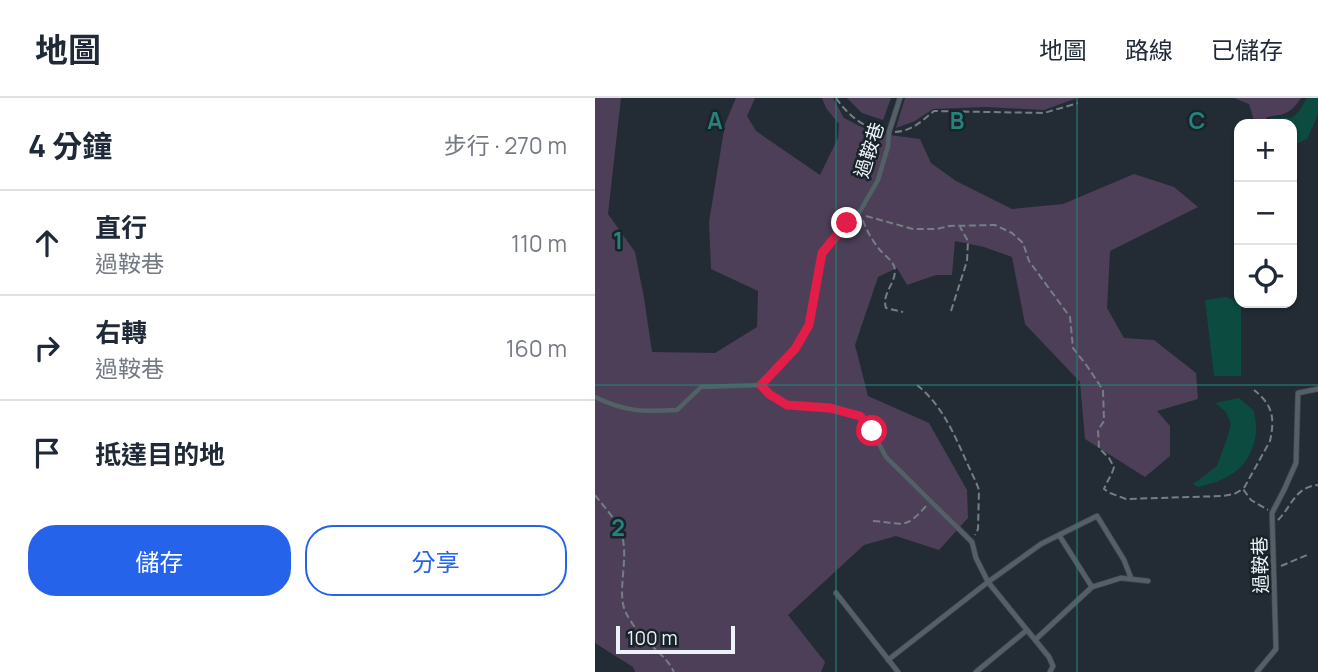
<!DOCTYPE html>
<html lang="zh-TW">
<head>
<meta charset="utf-8">
<style>
  :root { --surface:#fff; --page:#f6f6f7; --text:#1f2937; --muted:#747a83; --line:#e0e1e3; --accent:#2563eb }
  body { margin:0; font-family:Manrope,"Noto Sans TC",sans-serif; background:var(--page); color:var(--text) }
  .controls { position:absolute; right:21px; top:21px; display:grid; overflow:hidden; border-radius:14px; box-shadow:0 2px 5px #0004 }
  .controls button { width:63px; height:63px; display:grid; place-items:center; padding:0; border:0; border-bottom:2px solid var(--line); background:var(--surface); color:var(--text); font:35px sans-serif }
  .scale { position:absolute; left:21px; bottom:18px; width:119px; box-sizing:border-box; padding-left:7px; border:4px solid #ecf2f8; border-top:0; font-size:19px; line-height:24px; white-space:nowrap; color:#ecf2f8; -webkit-text-stroke:5px #19232a; paint-order:stroke }
  .stop { position:absolute; width:21px; height:21px; margin:-16px; border:5px solid #e11d48; border-radius:50%; background:#fff }
  .stop.end { background:#e11d48; border-color:#fff; box-shadow:0 2px 7px #0008 }
  .list { margin:0; padding:0; list-style:none }
  h2 { display:flex; justify-content:space-between; align-items:center; height:91px; margin:0; padding:0 28px; font-size:30px }
  h2 small { font-size:23px; font-weight:400; color:var(--muted) }
  .list li { display:grid; grid-template-columns:46px 1fr auto; gap:21px; align-items:center; box-sizing:border-box; height:105px; padding:0 28px; border-top:2px solid var(--line) }
  .list b { display:block; font-size:26px; white-space:nowrap }
  .list p { margin:0; font-size:23px; white-space:nowrap; color:var(--muted) }
  .list em { font-size:23px; font-style:normal; color:var(--muted) }
  .actions { display:flex; gap:14px; padding:21px 28px }
  .actions a { flex:1; padding:16px 0; border:2px solid var(--accent); border-radius:28px; text-align:center; font-size:24px; color:var(--accent) }
  .actions .main { background:var(--accent); color:#fff }
  .icon { flex:none; width:38px; height:38px; fill:none; stroke:currentColor; stroke-width:2; stroke-linecap:round; stroke-linejoin:round }
  .map { position:relative; flex:none; width:723px; height:574px; overflow:hidden }
  header { display:flex; align-items:center; gap:42px; box-sizing:border-box; height:98px; padding:0 35px; background:var(--surface); border-bottom:2px solid var(--line) }
  header strong { font-size:33px }
  nav { display:flex; gap:38px; margin-inline-start:auto; font-size:24px }
  main { display:flex }
  aside { flex:1; background:var(--surface) }
  .map>svg:first-child { display:block }
  .green { fill:#4d3f58 }
  .water { fill:#0b4b40 }
  .lines { fill:none; stroke-linecap:round; stroke-linejoin:round }
  .service-casing { stroke:#424a51; stroke-width:6 }
  .path { stroke:#767e85; stroke-width:2; stroke-dasharray:7 3.5; stroke-linecap:butt }
  .service { stroke:#555f68; stroke-width:4.5 }
  .route { stroke:#e11d48; stroke-width:9 }
  .grid { fill:none; stroke:#25827c; stroke-width:2; stroke-opacity:0.55 }
  .labels { text-anchor:middle; dominant-baseline:central; stroke-width:5; stroke-linejoin:round; paint-order:stroke }
  .street-label { font-size:19px; fill:#ecf2f8; stroke:#19232a }
  .grid-label { font-size:23px; text-anchor:middle; font-weight:bold; fill:#25827c; stroke:#19232a; stroke-width:5; stroke-linejoin:round; paint-order:stroke }
</style>
</head>
<body>
<header>
<strong>地圖</strong>
<nav><a>地圖</a><a>路線</a><a>已儲存</a></nav>
</header>
<main>
<aside>
<h2>4 分鐘<small>步行 · 270 m</small></h2>
<ul class="list">
<li><svg class="icon" aria-label="ahead" viewBox="0 0 24 24"><path d="M12 20V5M6 11l6-6 6 6"/></svg><div><b>直行</b><p>過鞍巷</p></div><em>110 m</em></li>
<li><svg class="icon" aria-label="right" viewBox="0 0 24 24"><path d="M7 20v-9h11M14 6l5 5-5 5"/></svg><div><b>右轉</b><p>過鞍巷</p></div><em>160 m</em></li>
<li><svg class="icon" aria-label="arrive" viewBox="0 0 24 24"><path d="M6 21V4h12l-3 4 3 4H6"/></svg><div><b>抵達目的地</b></div></li>
</ul>
<div class="actions"><a class="main">儲存</a><a>分享</a></div>
</aside>
<div class="map">
<svg width="723" height="574" viewBox="0 0 723 574">
  <rect width="100%" height="100%" fill="#232c34"/>
  <!-- green -->
  <path class="green" d="M0 0H26L13 116 40 154 49 200 57 254 120 255 162 229 163 193 116 171 114 124 130 26 141 0H160L152 18 161 33 225 77 243 40 244 26 231 10 227 0H238L249 20 278 35 325 41 336 65 361 83 417 111 468 106 539 76 579 89 603 109 515 153 512 210 529 240 559 242 601 275 603 301 562 313 575 328V358L550 379 490 341 485 284 430 226 417 159 389 149 360 143 357 177H341L312 187 302 170 283 179 260 247 273 298 334 325 372 392 373 420 344 452 301 438 269 447 193 517 230 564 226 574H40L38 569 0 545Z
    M252 0H296L288 22 267 15Z
    M310 0H482L449 12 391 9 338 11 320 23 301 30Z
    M639 0H706C695 16 691 16 672 19L668 26H660L654 6Z"/>
  <!-- water -->
  <path class="water" d="M712 0H723V17L712 41 697 48V26H675L676 20H697L705 12Z
    M631 199 646 205V278H619L610 202Z
    M644 300 659 313C660 320 662 329 661 336 655 370 635 382 603 389L598 386 622 368 632 340 636 326 631 314 620 305Z"/>
  <g class="lines">
    <!-- service casing -->
    <g class="service-casing">
      <path id="service" d="M166 287 200 251 214 227 227 155 252 125 264 115 283 82 293 48 294 34 305 0
        M0 299C30 314 50 314 82 312L106 289 166 287 174 297 192 307 235 310 265 318 277 333 291 359 377 444 381 460 393 484 454 559 458 568 455 574
        M464 437 497 489
        M241 495 303 574
        M440 542 497 489 526 480 553 483
        M293 562 393 484 446 446 502 418 529 462 536 480
        M381 574 432 532
        M662 574 681 551 677 415 689 392 701 365 703 295 723 291"/>
    </g>
    <!-- path -->
    <path class="path" d="M241 0C252 16 267 29 287 33
      M300 34C317 33 327 23 339 13L449 15 483 5
      M271 118 318 131H342L354 128 400 127 417 135 428 145 434 163 475 219 478 250 492 268 508 292 509 323 503 332 504 350 514 360 519 369C517 377 512 383 509 391L515 395 531 401 628 398 639 396 648 391 656 402 673 412
      M268 122C271 132 278 143 284 151 289 157 296 161 299 168 304 183 286 194 291 210L308 214
      M356 213 372 163 373 143 365 129
      M322 287C353 312 364 350 381 384L384 392 383 431 380 437
      M649 390 675 343C680 320 678 307 659 292
      M0 397C9 409 23 423 27 438 34 462 21 496 31 515 35 523 47 540 54 546 64 554 73 562 79 574
      M683 422C697 408 700 389 723 387
      M278 423C309 425 309 433 332 407
      M686 468 712 457"/>
    <!-- service -->
    <use href="#service" class="service"/>
  </g>
  <g class="lines">
    <!-- route -->
    <path class="route" d="M252 125 227 155 214 227 200 251 166 287 174 296 192 307 235 310 265 318 277 333"/>
  </g>
  <!-- grid -->
  <path class="grid" d="M241 0V574M482 0V574M0 287H723"/>
  <g class="labels">
    <!-- street labels -->
    <g class="street-label">
      <text transform="translate(274 52) rotate(-73)">過鞍巷</text>
      <text transform="translate(665 467) rotate(-92)">過鞍巷</text>
    </g>
  </g>
  <g class="grid-label">
    <text x="120" y="31">A</text>
    <text x="362" y="31">B</text>
    <text x="602" y="31">C</text>
    <text x="23" y="151">1</text>
    <text x="23" y="438">2</text>
  </g>
</svg>
<div class="controls">
<button>+</button>
<button>−</button>
<button><svg class="icon" aria-label="locate" viewBox="0 0 24 24"><circle cx="12" cy="12" r="6"/><path d="M12 2v4M12 18v4M2 12h4M18 12h4"/></svg></button>
</div>
<div class="scale">100 m</div>
<div class="stop" style="left:277px;top:333px"></div>
<div class="stop end" style="left:252px;top:125px"></div>
</div>
</main>
</body>
</html>
